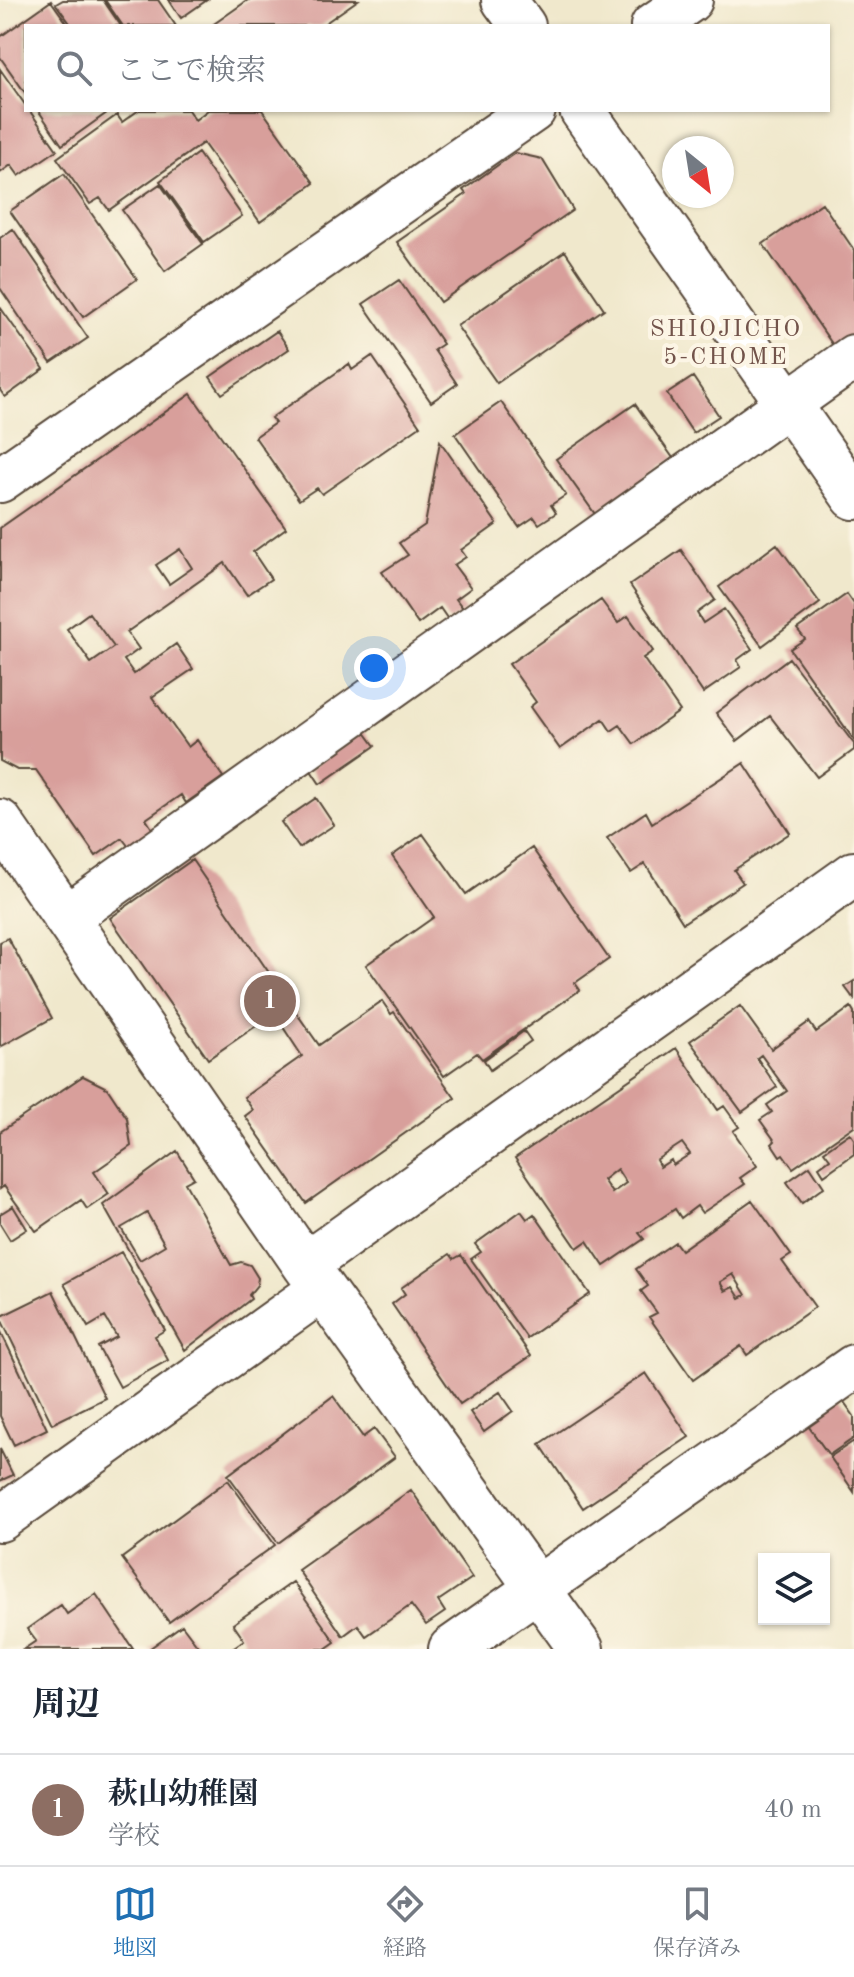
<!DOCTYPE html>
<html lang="ja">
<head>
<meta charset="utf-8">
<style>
  :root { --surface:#fff; --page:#f6f6f7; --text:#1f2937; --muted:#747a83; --line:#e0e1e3; --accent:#1f6fb2 }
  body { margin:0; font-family:"Old Standard TT","Noto Serif JP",serif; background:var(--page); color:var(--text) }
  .controls { position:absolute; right:24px; bottom:24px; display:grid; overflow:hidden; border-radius:0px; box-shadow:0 2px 6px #0004 }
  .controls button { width:72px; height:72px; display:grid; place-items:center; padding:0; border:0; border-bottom:2px solid var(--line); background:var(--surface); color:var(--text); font:40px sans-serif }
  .compass { position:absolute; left:662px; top:136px; width:72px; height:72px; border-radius:50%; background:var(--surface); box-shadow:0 2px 6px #0004; rotate:150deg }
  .you { position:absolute; left:374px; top:668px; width:28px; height:28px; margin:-20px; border:6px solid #fff; border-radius:50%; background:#1a73e8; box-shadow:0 0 0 12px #1a73e833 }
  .badge { display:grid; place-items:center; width:52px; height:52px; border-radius:50%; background:var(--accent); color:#fff; font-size:26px; font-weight:700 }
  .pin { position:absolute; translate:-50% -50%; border:4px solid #fff; box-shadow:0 2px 8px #0006 }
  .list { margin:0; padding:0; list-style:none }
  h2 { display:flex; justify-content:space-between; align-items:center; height:104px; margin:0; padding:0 32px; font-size:34px }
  h2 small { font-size:26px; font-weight:400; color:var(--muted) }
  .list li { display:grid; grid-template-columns:52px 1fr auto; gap:24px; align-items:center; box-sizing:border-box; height:112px; padding:0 32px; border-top:2px solid var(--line) }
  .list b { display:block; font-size:30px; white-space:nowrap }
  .list p { margin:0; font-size:26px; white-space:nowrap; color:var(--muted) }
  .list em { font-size:26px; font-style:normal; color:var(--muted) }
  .icon { flex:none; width:44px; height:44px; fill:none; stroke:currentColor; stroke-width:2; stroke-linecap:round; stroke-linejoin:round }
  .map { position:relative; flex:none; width:854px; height:1649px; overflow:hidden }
  .search { position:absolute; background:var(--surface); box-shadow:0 2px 6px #0004; left:24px; right:24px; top:24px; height:88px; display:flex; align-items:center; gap:20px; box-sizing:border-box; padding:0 28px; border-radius:0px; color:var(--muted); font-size:30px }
  .sheet { height:216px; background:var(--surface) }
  nav { display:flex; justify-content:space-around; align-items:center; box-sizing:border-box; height:112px; border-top:2px solid var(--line); background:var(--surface); font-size:22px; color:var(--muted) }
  nav a { display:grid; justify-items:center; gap:4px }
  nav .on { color:var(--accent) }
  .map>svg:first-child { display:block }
  .building { fill:#d89f9b; fill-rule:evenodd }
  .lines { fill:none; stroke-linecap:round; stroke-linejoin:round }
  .street-casing { stroke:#564638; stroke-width:48 }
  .secondary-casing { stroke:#564638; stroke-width:48 }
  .street { stroke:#fff; stroke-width:44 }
  .secondary { stroke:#fff; stroke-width:44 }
  .labels { text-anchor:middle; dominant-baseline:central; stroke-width:8; stroke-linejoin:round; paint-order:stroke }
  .neighbourhood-label { font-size:24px; letter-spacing:2px; fill:#72534a; stroke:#fcf5e5 }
</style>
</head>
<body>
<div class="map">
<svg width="854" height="1649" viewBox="0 0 854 1649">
  <rect width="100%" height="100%" fill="#fcf5e5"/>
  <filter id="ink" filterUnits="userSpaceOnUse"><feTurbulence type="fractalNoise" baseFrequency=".0125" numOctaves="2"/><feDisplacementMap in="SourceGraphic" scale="16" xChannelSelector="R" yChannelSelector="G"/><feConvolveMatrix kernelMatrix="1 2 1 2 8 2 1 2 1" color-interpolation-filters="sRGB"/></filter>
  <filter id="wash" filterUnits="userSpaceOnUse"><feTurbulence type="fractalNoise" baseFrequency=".006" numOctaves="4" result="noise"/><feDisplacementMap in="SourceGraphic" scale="32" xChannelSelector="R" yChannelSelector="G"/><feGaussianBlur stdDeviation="1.8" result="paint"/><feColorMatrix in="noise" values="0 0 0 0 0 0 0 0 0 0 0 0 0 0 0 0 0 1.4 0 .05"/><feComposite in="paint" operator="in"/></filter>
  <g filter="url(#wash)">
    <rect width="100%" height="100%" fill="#f0e8cc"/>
    <g id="blocks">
      <!-- building -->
      <path class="building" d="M63 0H103L121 26H72L56 4Z
        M105 0H158L176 26H123Z
        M169 0H207L181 18Z
        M248 0H358L321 26H211Z
        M51 1 69 26H26V94L0 57V37Z
        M0 69 26 106V110H29L57 150 19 176 11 165 0 173Z
        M38 110H111L62 145Z
        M139 110H188L195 120 208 110H262L314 183 260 222 203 143 109 210 100 198 90 204 57 158 117 115 122 122Z
        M198 153 242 216 204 242 160 181Z
        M515 153 542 159 573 210 440 302 397 242 466 194 463 190Z
        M64 174 137 279 83 317 10 211Z
        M160 184 203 244 165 271 122 210Z
        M822 203 854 250V335L835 348 763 244Z
        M13 229 88 338 51 363 0 288V238Z
        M565 251 604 309 497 383 457 326Z
        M399 280 443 344 434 350 457 384 431 402 363 304Z
        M0 307 44 369 5 397 0 390Z
        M277 331 289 349 222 394 210 377Z
        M372 356 420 426 322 494 317 488 299 500 255 437 275 423 271 418 349 364 352 370Z
        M693 377 719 416 693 433 667 394Z
        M191 394 286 528 253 552 271 579 247 595 225 563 127 632 139 649 124 660 134 674 176 644 193 669 152 697 188 747 197 740 223 777 186 803 181 795 146 819 153 830 129 847 122 838 96 856 36 770H17L0 761V528ZM180 549 192 568 169 584 156 565ZM89 613 114 647 91 663 67 629Z
        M501 402 566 495 551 505 556 513 539 524 534 517 519 527 455 434Z
        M635 404 673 458 595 514 556 459Z
        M440 441 497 524 461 550 466 557 454 565 471 588 456 599 465 611 449 621 440 608 418 624 382 572 408 555 399 543 425 525Z
        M777 544 820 603 762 646 719 587Z
        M681 550 715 600 697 613 703 623 724 609 752 649 737 660 741 667 703 693 630 585Z
        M847 594 854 604V740L790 649 805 639 797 629Z
        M601 600 618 623 628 616 653 651 643 658 680 711 634 744 620 725 611 731 603 719 560 749 530 707 536 702 509 664Z
        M789 658 854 744V750L817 777 770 716 737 741 716 713Z
        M364 731 375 746 320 784 310 769Z
        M744 763 790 833 734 870 743 883 683 923 645 864 631 873 607 838 646 812 652 823Z
        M316 798 334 825 299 848 281 822Z
        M423 834 466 894 532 848 609 959 575 983 580 990 482 1059 477 1053 444 1076 366 965 434 917 392 856Z
        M192 860 274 980 257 993 272 1015 208 1059 110 918Z
        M8 938 52 1018 0 1047V942Z
        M854 981V999L845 987Z
        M382 1001 391 1014 394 1012 455 1098 306 1203 245 1116 253 1110 244 1097 302 1056 275 1015 290 1004 319 1045Z
        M740 1006 771 1049 809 1022 816 1032 851 1007 854 1012V1126L793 1168 783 1154 780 1156 772 1144 775 1141 760 1120 772 1112 767 1105 787 1091 761 1055 757 1058 777 1087 742 1112 690 1041Z
        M524 1031 531 1041 490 1070 484 1060Z
        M676 1048 718 1110 724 1106 739 1127 733 1131 757 1166 740 1178 745 1184 702 1213 697 1206 681 1218 675 1209 639 1233 644 1239 604 1266 587 1241 577 1248 515 1158ZM682 1143 690 1154 673 1165 671 1160 660 1167 656 1160ZM617 1169 626 1183 612 1193 603 1180Z
        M83 1076 107 1088 127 1118 131 1146 94 1172 109 1194 87 1209 81 1200 36 1231 4 1186 0 1189V1132Z
        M850 1133 854 1139V1154L824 1175 819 1167 830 1159 824 1151Z
        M177 1151 194 1178 185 1183 231 1265 241 1262 250 1265 258 1278 257 1285 249 1295 251 1299 185 1350 103 1205ZM147 1213 165 1245 140 1260 121 1228Z
        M810 1166 824 1187 802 1203 787 1182Z
        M752 1200 791 1255 782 1261 815 1307 747 1355 741 1346 693 1380 649 1317 657 1313 641 1291 648 1286 636 1269 675 1242 681 1250ZM733 1274 746 1295 740 1298 733 1287 725 1291 720 1282Z
        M13 1206 27 1229 10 1240 0 1224V1214Z
        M521 1211 527 1219 534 1214 590 1294 527 1338 471 1259 481 1252 475 1244Z
        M121 1252 165 1330 155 1336 168 1360 120 1387 98 1347 117 1337 105 1317 88 1327 64 1284Z
        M450 1254 454 1259 461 1255 531 1356 460 1404 392 1304 405 1294 401 1288Z
        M53 1291 105 1398 52 1424 0 1317Z
        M0 1330 47 1429 14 1445 0 1416Z
        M646 1373 689 1437 583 1508 540 1444Z
        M500 1392 513 1411 484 1432 470 1412Z
        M839 1395 854 1416V1438L829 1455 804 1420Z
        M333 1396 363 1437 374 1429 395 1457 278 1543 228 1475Z
        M854 1441V1492L830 1457Z
        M0 1449 13 1475 0 1481Z
        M228 1480 275 1545 169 1622 122 1558Z
        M411 1490 472 1578 438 1601 445 1612 426 1625 411 1605 366 1636 358 1625 343 1636 298 1570Z
        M293 1582 335 1642 325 1649H231L244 1640 233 1624Z
        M96 1594 133 1649H24L36 1641 27 1629 61 1605 67 1614Z
        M182 1625 200 1649H149Z"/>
    </g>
  </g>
  <g filter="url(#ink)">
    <use href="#blocks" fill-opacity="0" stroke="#564638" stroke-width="2"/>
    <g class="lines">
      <!-- street casing -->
      <g class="street-casing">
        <path id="street" d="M653 26 690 0
          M0 480 533 110
          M0 822 305 1265 581 1649
          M67 917 854 357
          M305 1265 854 874
          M0 1519 322 1289
          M451 1649 854 1367"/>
      </g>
      <!-- secondary casing -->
      <g class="secondary-casing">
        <path id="secondary" d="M504 0 523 26
          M582 110 854 497"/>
      </g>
      <!-- street -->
      <use href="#street" class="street"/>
      <!-- secondary -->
      <use href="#secondary" class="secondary"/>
    </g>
  </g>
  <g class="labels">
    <!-- neighbourhood labels -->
    <g class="neighbourhood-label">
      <text x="726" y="330">SHIOJICHO<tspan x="726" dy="28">5-CHOME</tspan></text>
    </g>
  </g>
</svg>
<div class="controls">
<button><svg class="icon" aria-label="layers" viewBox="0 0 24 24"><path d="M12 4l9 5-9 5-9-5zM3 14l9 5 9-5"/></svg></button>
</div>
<svg class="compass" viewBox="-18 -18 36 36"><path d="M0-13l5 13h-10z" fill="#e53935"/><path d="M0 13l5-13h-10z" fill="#747a83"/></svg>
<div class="you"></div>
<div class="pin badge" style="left:270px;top:1001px;background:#8d6e63">1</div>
<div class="search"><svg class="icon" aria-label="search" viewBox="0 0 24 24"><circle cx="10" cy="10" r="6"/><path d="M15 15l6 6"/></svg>ここで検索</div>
</div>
<section class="sheet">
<h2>周辺<small></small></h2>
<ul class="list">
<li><span class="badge" style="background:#8d6e63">1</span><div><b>萩山幼稚園</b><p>学校</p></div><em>40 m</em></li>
</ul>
</section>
<nav>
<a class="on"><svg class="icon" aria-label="map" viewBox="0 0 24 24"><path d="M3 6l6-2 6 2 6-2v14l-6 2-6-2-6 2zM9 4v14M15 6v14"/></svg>地図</a>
<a><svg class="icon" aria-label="directions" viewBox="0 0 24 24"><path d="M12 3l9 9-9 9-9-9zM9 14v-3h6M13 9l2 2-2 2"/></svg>経路</a>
<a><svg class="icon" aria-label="saved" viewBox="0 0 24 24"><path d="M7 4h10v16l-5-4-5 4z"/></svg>保存済み</a>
</nav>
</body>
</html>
